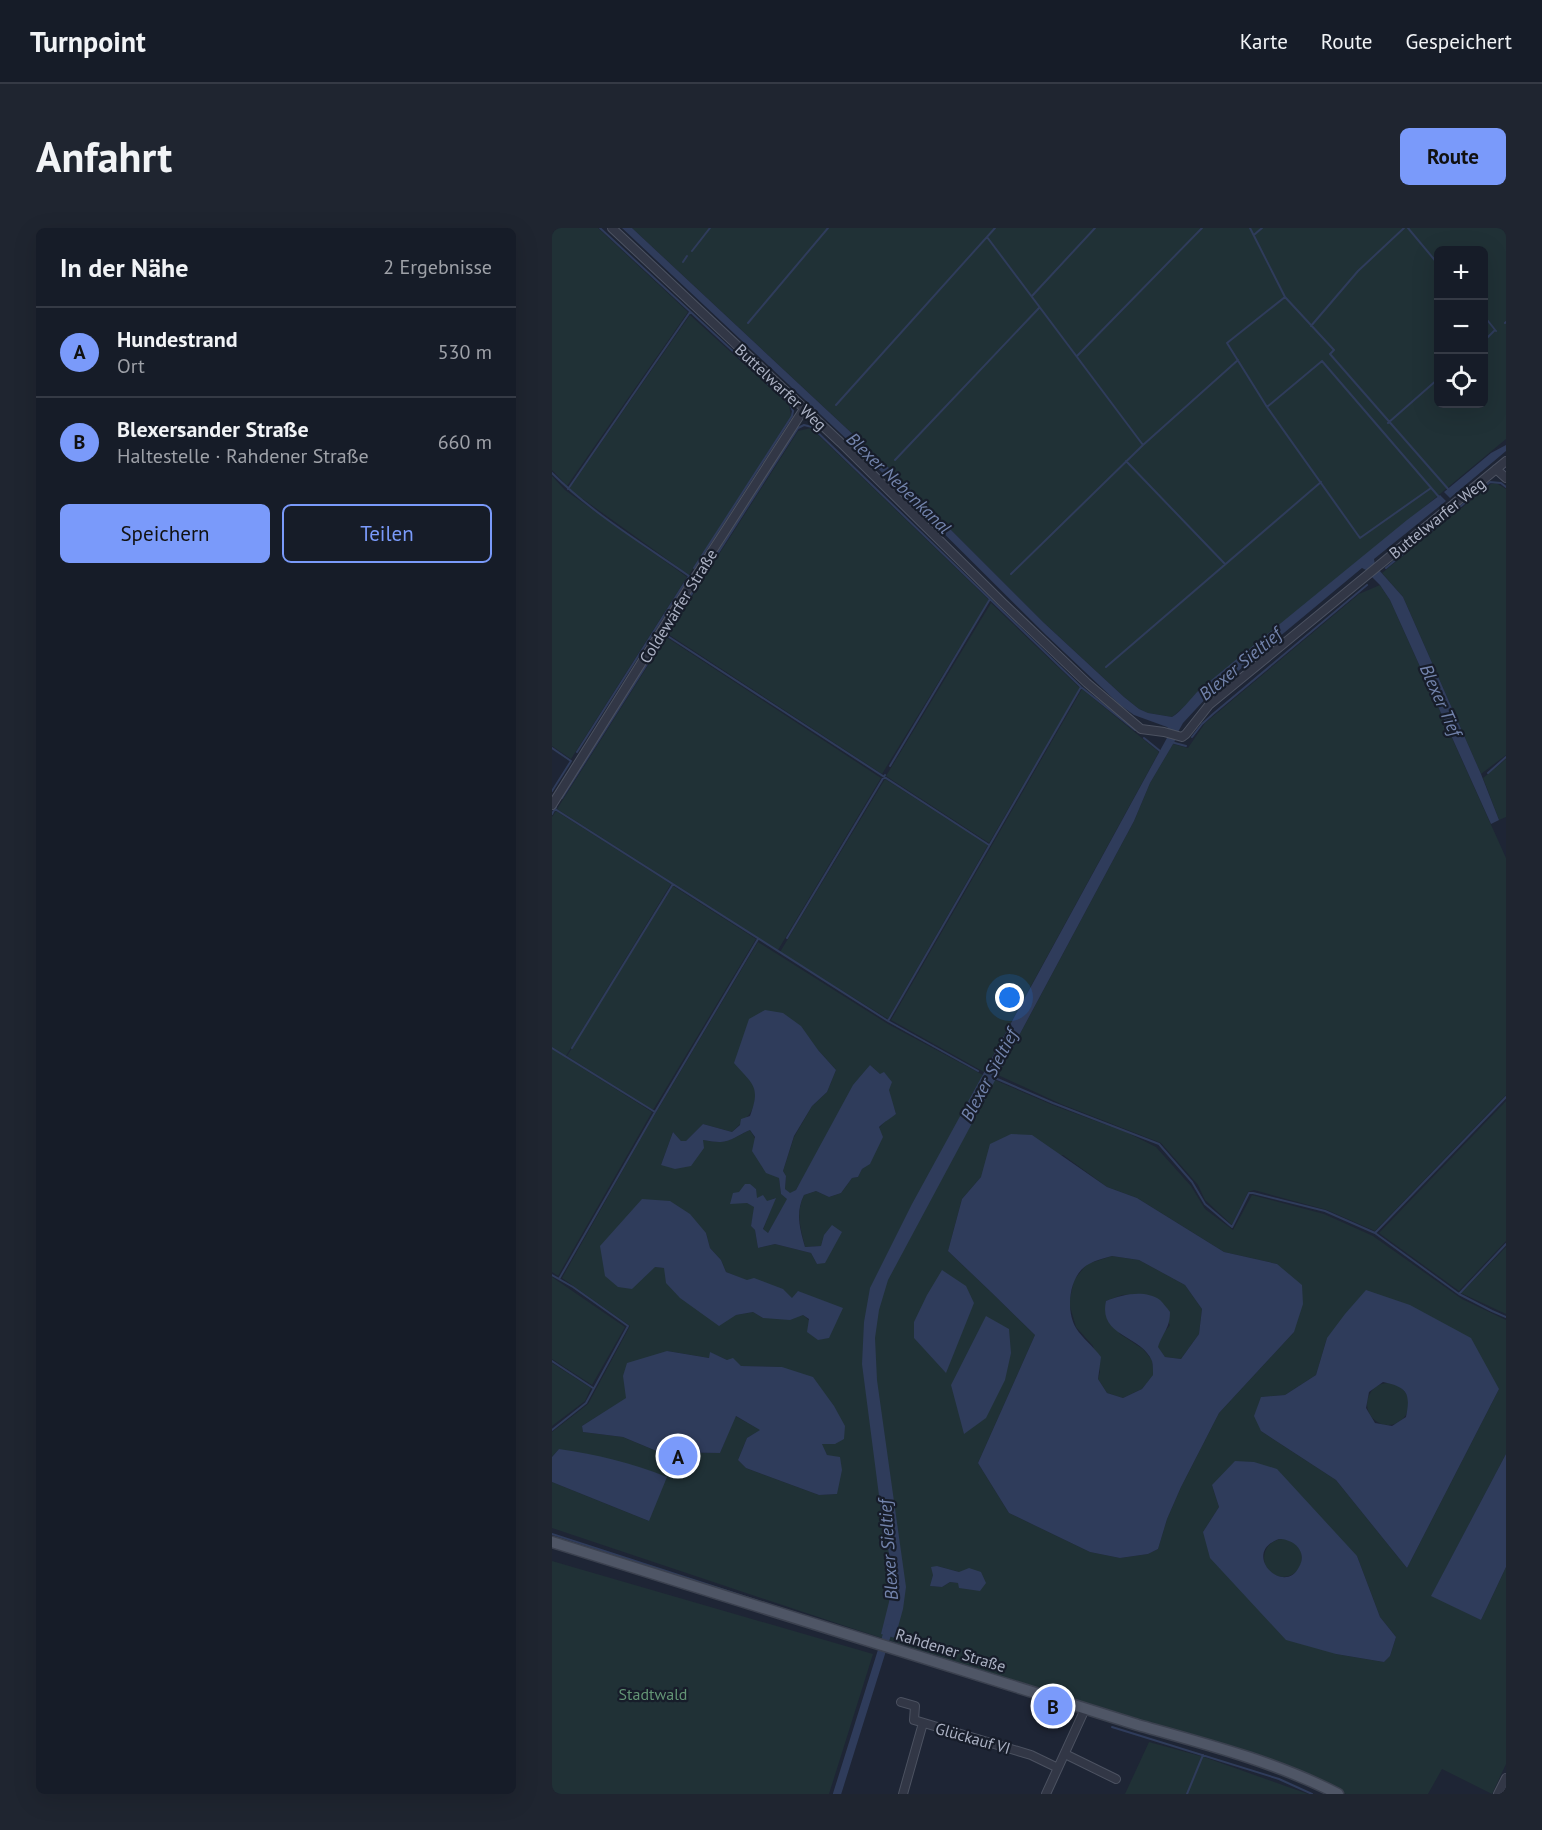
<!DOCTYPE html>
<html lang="de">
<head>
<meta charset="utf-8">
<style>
  :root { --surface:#161c28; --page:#1f2530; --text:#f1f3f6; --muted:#9ea1a8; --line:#353a45; --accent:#7a9afa }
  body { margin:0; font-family:"PT Sans",sans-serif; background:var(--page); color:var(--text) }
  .controls { position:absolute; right:18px; top:18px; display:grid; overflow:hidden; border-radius:9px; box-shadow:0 6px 24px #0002 }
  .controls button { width:54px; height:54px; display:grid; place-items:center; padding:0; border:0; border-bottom:2px solid var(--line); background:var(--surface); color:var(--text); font:30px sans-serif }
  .you { position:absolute; left:458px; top:770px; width:21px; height:21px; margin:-15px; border:4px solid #fff; border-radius:50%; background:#1a73e8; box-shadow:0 0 0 9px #1a73e833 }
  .badge { display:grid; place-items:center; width:39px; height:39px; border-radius:50%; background:var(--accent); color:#111; font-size:20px; font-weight:700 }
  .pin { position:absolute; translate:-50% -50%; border:3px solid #fff; box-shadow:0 2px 6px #0006 }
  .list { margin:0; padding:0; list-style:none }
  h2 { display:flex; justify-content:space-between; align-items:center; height:78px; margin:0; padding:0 24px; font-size:26px }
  h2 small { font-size:20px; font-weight:400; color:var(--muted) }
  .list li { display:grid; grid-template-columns:39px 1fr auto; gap:18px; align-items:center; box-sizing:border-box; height:90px; padding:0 24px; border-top:2px solid var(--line) }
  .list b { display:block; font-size:22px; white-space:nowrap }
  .list p { margin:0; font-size:20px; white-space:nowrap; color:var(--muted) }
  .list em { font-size:20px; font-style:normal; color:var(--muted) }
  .actions { display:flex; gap:12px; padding:18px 24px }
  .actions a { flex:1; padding:14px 0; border:2px solid var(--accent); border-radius:9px; text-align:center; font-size:21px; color:var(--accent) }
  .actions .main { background:var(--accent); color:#111 }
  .icon { flex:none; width:33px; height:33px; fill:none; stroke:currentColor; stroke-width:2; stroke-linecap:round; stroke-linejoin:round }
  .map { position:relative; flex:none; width:954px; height:1566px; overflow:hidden; border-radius:9px }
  header { display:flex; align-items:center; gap:36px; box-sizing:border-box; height:84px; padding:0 30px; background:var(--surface); border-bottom:2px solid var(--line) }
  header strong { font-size:28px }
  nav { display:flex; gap:33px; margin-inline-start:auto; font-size:21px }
  .intro { display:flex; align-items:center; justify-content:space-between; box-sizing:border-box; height:144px; padding:0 36px }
  h1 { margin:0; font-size:42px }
  .button { padding:15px 27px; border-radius:9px; background:var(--accent); color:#111; font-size:21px; font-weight:700 }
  main { display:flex; gap:36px; padding:0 36px }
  aside { flex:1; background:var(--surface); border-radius:9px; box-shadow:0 6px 24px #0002 }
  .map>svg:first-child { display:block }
  .green { fill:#203136; fill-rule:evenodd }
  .water { fill:#2f3c5b; fill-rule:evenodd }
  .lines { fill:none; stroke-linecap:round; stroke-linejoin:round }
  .stream { stroke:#2f3c5b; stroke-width:2 }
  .canal { stroke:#2f3c5b; stroke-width:8 }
  .minor-casing { stroke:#4c5261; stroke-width:10 }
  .major-casing { stroke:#3b414f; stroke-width:13 }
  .minor { stroke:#323746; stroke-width:8 }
  .major { stroke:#4f5666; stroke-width:10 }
  .labels { text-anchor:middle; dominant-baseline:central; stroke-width:4.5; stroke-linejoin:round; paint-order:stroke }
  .street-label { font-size:16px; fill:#abb1c3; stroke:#171d2a }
  .park-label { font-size:16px; fill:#639475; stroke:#171d2a }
  .water-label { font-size:18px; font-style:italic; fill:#7384ad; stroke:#171d2a }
</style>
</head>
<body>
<header>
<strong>Turnpoint</strong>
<nav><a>Karte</a><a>Route</a><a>Gespeichert</a></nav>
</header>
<div class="intro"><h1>Anfahrt</h1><a class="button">Route</a></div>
<main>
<aside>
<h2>In der Nähe<small>2 Ergebnisse</small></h2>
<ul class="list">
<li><span class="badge">A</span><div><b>Hundestrand</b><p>Ort</p></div><em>530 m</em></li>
<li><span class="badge">B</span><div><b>Blexersander Straße</b><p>Haltestelle · Rahdener Straße</p></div><em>660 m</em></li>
</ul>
<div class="actions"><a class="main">Speichern</a><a>Teilen</a></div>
</aside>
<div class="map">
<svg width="954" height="1566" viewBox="0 0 954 1566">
  <rect width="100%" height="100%" fill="#1e2535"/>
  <!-- green -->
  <path class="green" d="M0 0H46L136 84 15 258 0 242Z
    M80 0H954V211L620 489 596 485 587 481 572 469 491 394 337 240ZM886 22H932V176H886Z
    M138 87 237 177 239 188 137 347 17 261Z
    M259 200 437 372 330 546 116 406 246 203Z
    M0 248 13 262 135 349 19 531 0 518Z
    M944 255 954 261V527L929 546 851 369 830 345 939 256Z
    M828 357 838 372 954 630V867L823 1003 775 982 702 962 696 964 680 997 653 972 646 957 609 915 509 876 446 847 582 593 598 555 621 516 636 520 653 495 807 366Z
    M439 375 528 460 437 615 334 548Z
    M114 409 329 550 226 722 5 581Z
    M530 461 607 524 432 844 339 792Z
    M954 531V589L947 592 931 550Z
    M333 551 436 617 336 791 228 724Z
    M4 583 119 656 14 828 0 819V589Z
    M121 658 204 711 101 882 15 828Z
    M206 714 336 796 431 847 503 878 574 904 604 919 639 958 653 981 681 1002 700 967 772 986 821 1008 910 1071 954 1092V1226L880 1367 929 1392 954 1339V1536L940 1566 890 1541 876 1566H794L750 1544 305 1402 0 1300V1254L97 1293 7 1221 0 1229V1204L36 1176 78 1098 10 1050 96 898ZM266 822 284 842 275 864 260 878 242 909 231 943 234 948 233 961 238 966 244 962 318 837C333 850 338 867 344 886L334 892 327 900 318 935 310 941 306 949 300 950 289 965 277 969 264 963 252 967C243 985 249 1001 253 1019L269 1018 272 1007 265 1036 259 1025 223 1016 206 1020 203 1002 199 998 203 979 195 975 201 959 204 961V970L215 974 223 970 211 1002 216 1005 236 971 229 966 227 950 198 902C176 912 176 917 151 912L109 937 121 904 129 913H134L151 896 180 904C196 889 207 881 202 858ZM511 927 555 959 585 970 672 1024 725 1036 742 1104 667 1185 629 1259 615 1291 606 1321 596 1326 568 1330 538 1324 457 1285 426 1235 483 1107 439 1064 396 1023 410 971 429 949ZM154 1005 158 1020 169 1032 174 1044 240 1071 277 1109 251 1087 211 1090 201 1084 184 1087 112 1040 104 1039ZM775 1110 947 1161 855 1340 784 1252 709 1203V1169L733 1167 764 1147ZM115 1123 157 1130 159 1125 189 1138 230 1139 275 1227 285 1266 267 1267 194 1240 186 1232 195 1210 209 1202 183 1188 168 1225 107 1224 71 1209 31 1204 30 1198 75 1170ZM660 1257 805 1328 828 1389 844 1409 838 1428 832 1434 784 1426 651 1304 667 1279ZM385 1338 407 1344 406 1355 398 1354 390 1359 379 1358 381 1347Z
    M0 821 100 884 6 1048 0 1044Z
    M954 873V1013L907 1063 827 1005Z
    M954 1019V1086L909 1065Z
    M560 1028 587 1032 633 1057 650 1081 647 1106 629 1131 613 1129 605 1119 610 1107 618 1097 592 1066 570 1067 554 1073 568 1106 591 1121 600 1132 602 1147 590 1161 571 1170 555 1165 546 1151 548 1144 541 1118 524 1099 517 1075 522 1052 535 1036Z
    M0 1049 73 1099 40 1157 0 1131Z
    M0 1135 39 1160 33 1173 0 1198Z
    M815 1176a21 21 0 1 1 42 0a21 21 0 1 1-42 0Z
    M712 1330a19 19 0 1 1 38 0a19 19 0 1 1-38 0Z
    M0 1333 321 1426 277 1566H0Z
    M597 1514 652 1529 756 1566H573Z"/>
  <!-- water -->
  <path class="water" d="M70 0H80L337 240 491 394 572 469 587 481 596 485 620 489C629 484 639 470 647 462L855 292 888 267 894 273 822 331 823 337 816 343 810 340 656 468 631 495 626 504 618 502 615 499 582 487 568 477 494 407 336 250Z
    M954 217V223L898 270 892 264 939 225Z
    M827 342 851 369 929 546 947 592 939 596 838 372 828 357 819 348Z
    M616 508 624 511 598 555 582 593 336 1052 327 1082 323 1110 325 1152 354 1359 351 1381 343 1410 329 1406 337 1374 341 1347 329 1283 310 1136 312 1094 318 1060 360 976Z
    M213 782 231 785 249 798 266 822 284 842 275 864 260 878 242 908 231 943 234 948 233 961 238 965 244 962 301 857 318 837 328 846 332 844 340 854 337 862 344 886C338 891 333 893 327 899L331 909 318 936 310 941 306 949 300 950 289 965 277 969 264 963 252 967C243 985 248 1001 253 1019L269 1018 272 1007 280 997 290 1004 273 1035 265 1036 259 1025 223 1016 206 1020 203 1002 199 998 202 979 195 975 178 976 181 965 187 964 193 956H198L204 961 205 970 211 967 215 973 224 970 211 1001 216 1005 235 971 229 966 227 950 214 945 200 923 203 909 198 902C176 912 177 917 151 912L152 920 139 938 123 941 109 937 121 904 129 913H134L151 896 180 904 188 897 189 891 198 888C209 858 201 857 182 835L197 791Z
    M459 906 480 907 555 959 585 970 672 1024 725 1036 750 1057 751 1076 742 1104 667 1185 629 1259 615 1291 606 1321 596 1326 568 1330 538 1324 457 1285 426 1235 483 1107 439 1064 396 1023 410 971 429 949 438 916ZM560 1028 587 1032 633 1057 650 1081 647 1106 629 1131 613 1129 606 1119C611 1104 618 1100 618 1084 615 1080 611 1075 608 1072 592 1061 570 1067 554 1073 546 1109 590 1107 600 1133 601 1137 601 1143 601 1147L590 1161 571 1170 555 1165 546 1151 549 1129C542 1119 530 1110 524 1100 513 1082 517 1046 537 1036 544 1032 553 1030 560 1028Z
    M90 971 118 973 138 986 154 1005 158 1020 169 1032 174 1044 195 1052 202 1050 231 1061 240 1070 246 1063 291 1080 277 1110 266 1112 255 1104 257 1091 251 1087 238 1092 211 1090 201 1084 184 1087 167 1098 128 1070 114 1055 112 1040 103 1039 80 1061 66 1059 53 1048 48 1018Z
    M390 1042 414 1058 422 1075 394 1145 362 1110V1094L375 1067Z
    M814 1062 858 1077 919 1110 947 1161 855 1340 784 1252 709 1203 702 1188 709 1169 733 1167 764 1147 775 1110 793 1086ZM831 1154C855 1159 859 1165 854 1189L840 1198 823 1195 814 1180 817 1164Z
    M434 1088 457 1101 459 1125 453 1152 434 1190 412 1206 399 1157Z
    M115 1123 157 1130 158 1124 175 1132 181 1130 189 1138 230 1139 261 1149 282 1178 293 1198 292 1211 283 1216H270L275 1227 288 1229 290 1242 285 1266 267 1267 194 1240 186 1232 195 1210 208 1202 184 1188 168 1225 107 1224 71 1209 31 1204 30 1198 74 1170 71 1148 75 1135Z
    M7 1221C46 1227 78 1234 115 1249L97 1293 0 1254V1229Z
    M954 1226V1339L929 1392 879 1368Z
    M683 1233 702 1234 725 1241 805 1328 828 1389 844 1409 838 1428 832 1434 784 1426 734 1412 658 1330 651 1304 667 1279 660 1257ZM727 1311C742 1311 756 1324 747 1339 732 1369 688 1325 727 1311Z
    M385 1338 407 1344 417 1340 429 1344 434 1355 428 1363 407 1360 406 1355 398 1354 390 1359 378 1358 381 1347 379 1339Z"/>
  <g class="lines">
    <!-- stream -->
    <path class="stream" d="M48 0 238 176 241 183 240 188 142 340
      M698 0 733 69 782 122 778 126 897 262
      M856 0 886 36
      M703 6 710 0
      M435 9 591 217
      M140 23 158 0
      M131 34 135 28
      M480 68 543 0
      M733 69 675 115 715 179 808 310 879 260
      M932 88 944 103
      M196 95 276 0
      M953 95 954 94
      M759 98 806 43 852 0
      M932 113 942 103
      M525 128 650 0
      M284 177 443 0
      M715 179 770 133 887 269
      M836 195 886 151
      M343 232 487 80
      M574 233 673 336
      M0 245C40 285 91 316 137 348
      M16 261 138 84
      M834 340 938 254 949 255 954 259
      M459 346 591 217 686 132
      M121 395 246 200 252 197 260 199 529 459 583 502
      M114 407 437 617
      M554 439 769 254
      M640 509 650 496 661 486 815 357
      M592 510 608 523
      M619 514 634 518
      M0 520 19 533
      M25 524 137 348
      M338 538 438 371
      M936 545 954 529
      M0 563 19 533
      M10 570 118 400
      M3 581 336 793 426 843
      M0 586 4 579
      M235 710 333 547
      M336 793 529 459
      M0 820 103 884
      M20 820 121 656
      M443 850 501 875 607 916 640 954 653 976 680 999 697 965H701L773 983 823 1005 907 1066 940 1083 954 1089
      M823 1005 954 869
      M0 1047 21 1059 76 1098 34 1175 0 1202
      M7 1051 103 884 206 711
      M907 1066 954 1016
      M0 1133 41 1160
      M0 1306 253 1388
      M560 1499 727 1551 760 1566
      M635 1566 651 1527"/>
    <!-- canal -->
    <path class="canal" d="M285 1566 337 1400"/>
    <!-- minor casing -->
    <g class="minor-casing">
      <path id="minor" d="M60 0 288 214 452 376 535 455 589 501 612 504 630 509 634 506 657 477 954 233
        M944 241 954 250
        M0 577 144 348 252 181
        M349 1474 363 1478 362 1492 479 1527 506 1540
        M513 1526 564 1551
        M351 1566 371 1495
        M494 1566 533 1481
        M946 1566 954 1550"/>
    </g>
    <!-- major casing -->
    <g class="major-casing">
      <path id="major" d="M0 1314 586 1497C654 1516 724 1534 786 1566"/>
    </g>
    <!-- minor -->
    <use href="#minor" class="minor"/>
    <!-- major -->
    <use href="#major" class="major"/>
  </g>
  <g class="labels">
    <!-- street labels -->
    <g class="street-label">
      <text transform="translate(229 159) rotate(43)">Buttelwarfer Weg</text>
      <text transform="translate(885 290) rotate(-39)">Buttelwarfer Weg</text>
      <text transform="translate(126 378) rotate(-58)">Coldewärfer Straße</text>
      <text transform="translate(399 1422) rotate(17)">Rahdener Straße</text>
      <text transform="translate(421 1510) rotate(16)">Glückauf VI</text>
    </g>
    <!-- park labels -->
    <g class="park-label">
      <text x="101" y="1466">Stadtwald</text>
    </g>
    <!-- water labels -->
    <g class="water-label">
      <text transform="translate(347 255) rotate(44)">Blexer Nebenkanal</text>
      <text transform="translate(688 436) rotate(-40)">Blexer Sieltief</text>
      <text transform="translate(889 472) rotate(66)">Blexer Tief</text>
      <text transform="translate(437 847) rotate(-62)">Blexer Sieltief</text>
      <text transform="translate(336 1322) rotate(-94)">Blexer Sieltief</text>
    </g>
  </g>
</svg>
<div class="controls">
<button>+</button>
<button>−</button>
<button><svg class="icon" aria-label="locate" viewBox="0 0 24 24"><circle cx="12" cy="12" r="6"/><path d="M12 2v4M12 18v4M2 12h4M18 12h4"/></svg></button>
</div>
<div class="you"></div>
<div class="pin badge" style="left:126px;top:1228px">A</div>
<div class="pin badge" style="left:501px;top:1478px">B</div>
</div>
</main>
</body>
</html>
